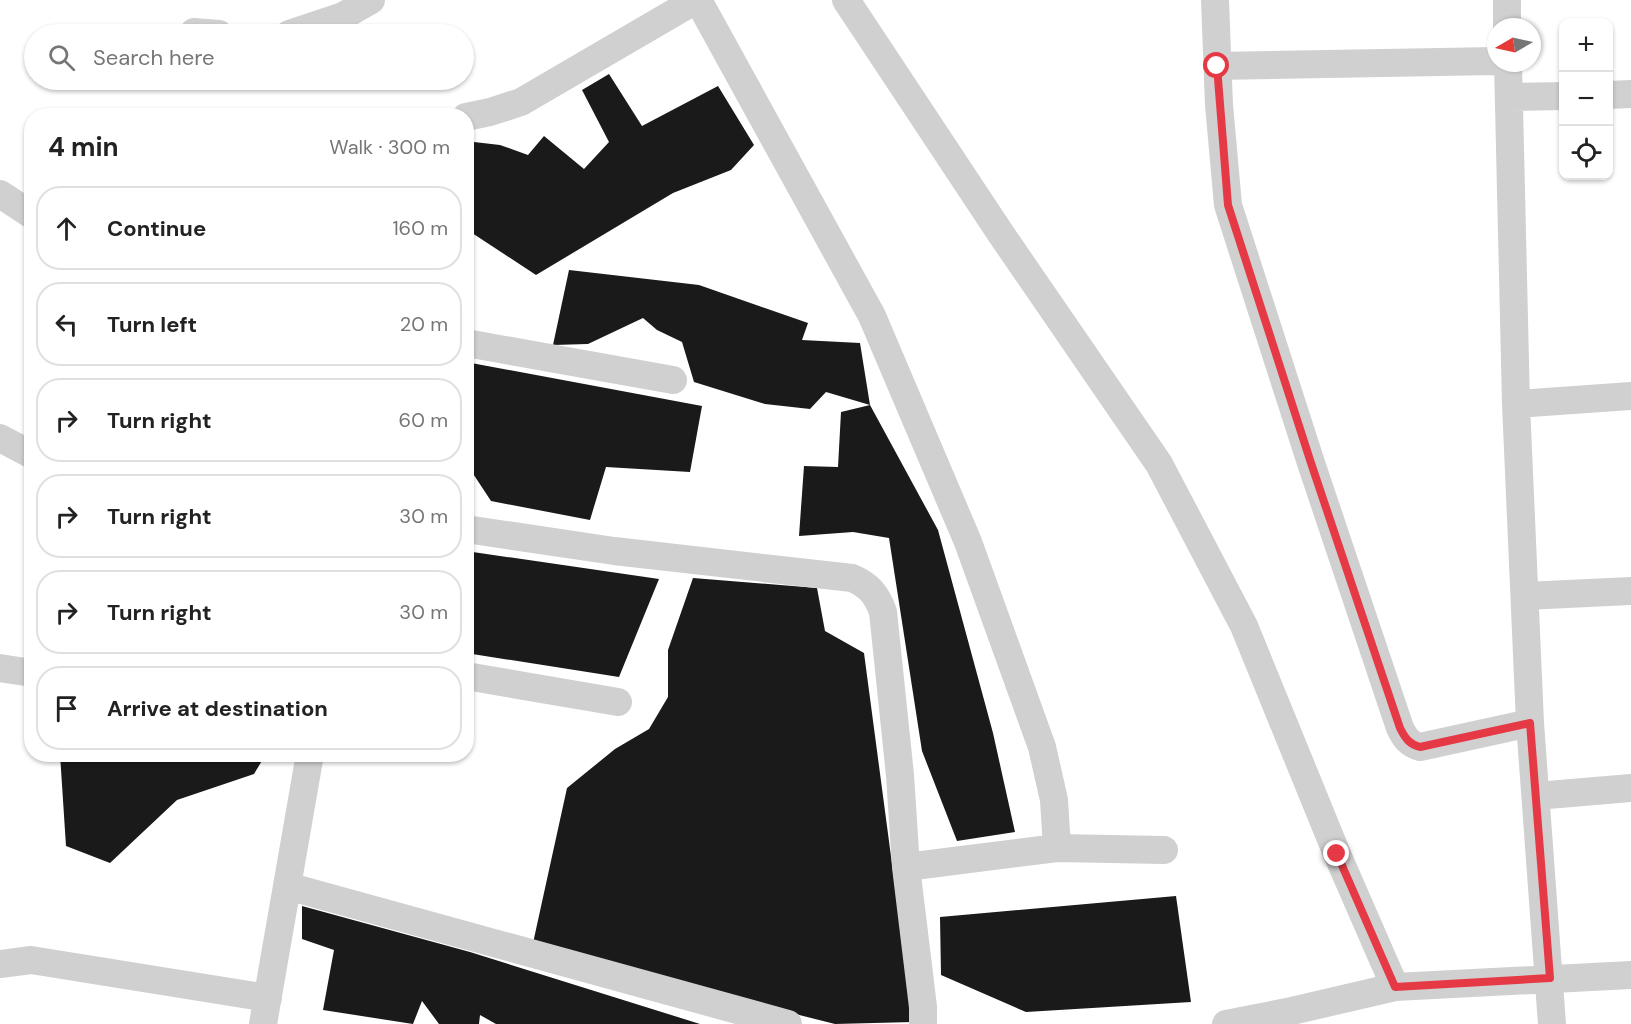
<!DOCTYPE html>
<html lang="en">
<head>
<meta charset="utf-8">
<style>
  :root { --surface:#fff; --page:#f6f6f6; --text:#222; --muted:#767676; --line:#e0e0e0 }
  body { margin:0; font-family:"DM Sans",sans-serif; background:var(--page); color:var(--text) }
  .controls { position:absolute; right:18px; top:18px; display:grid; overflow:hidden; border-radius:12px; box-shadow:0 2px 4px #0004 }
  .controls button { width:54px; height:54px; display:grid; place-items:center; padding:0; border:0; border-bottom:2px solid var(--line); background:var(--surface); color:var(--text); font:30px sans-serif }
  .compass { position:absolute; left:1487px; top:18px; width:54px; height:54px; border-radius:50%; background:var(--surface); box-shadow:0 2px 4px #0004; rotate:261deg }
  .stop { position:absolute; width:18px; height:18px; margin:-14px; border:4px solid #e63946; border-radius:50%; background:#fff }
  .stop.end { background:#e63946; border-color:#fff; box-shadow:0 2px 6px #0008 }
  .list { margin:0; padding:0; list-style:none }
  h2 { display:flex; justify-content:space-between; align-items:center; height:78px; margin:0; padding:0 24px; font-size:26px }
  h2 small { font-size:20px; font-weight:400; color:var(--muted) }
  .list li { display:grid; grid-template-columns:39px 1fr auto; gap:18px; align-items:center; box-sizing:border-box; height:84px; margin:0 12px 12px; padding:0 12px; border:2px solid var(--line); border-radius:24px }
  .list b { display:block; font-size:22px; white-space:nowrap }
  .list em { font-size:20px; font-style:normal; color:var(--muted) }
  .icon { flex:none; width:33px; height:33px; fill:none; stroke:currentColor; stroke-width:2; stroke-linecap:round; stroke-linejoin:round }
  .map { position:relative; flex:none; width:1631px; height:1024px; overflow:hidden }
  .search { position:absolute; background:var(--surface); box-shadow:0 2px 4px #0004; left:24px; top:24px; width:450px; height:66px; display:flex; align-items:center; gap:15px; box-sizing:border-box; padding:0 21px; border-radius:33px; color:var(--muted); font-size:22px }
  .panel { position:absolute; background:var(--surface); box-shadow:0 2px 4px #0004; left:24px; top:108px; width:450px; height:654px; border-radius:24px }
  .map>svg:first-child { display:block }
  .building { fill:#1a1a1a }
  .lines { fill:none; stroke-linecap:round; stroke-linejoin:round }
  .minor { stroke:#d0d0d0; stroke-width:28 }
  .route { stroke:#e63946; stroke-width:8 }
</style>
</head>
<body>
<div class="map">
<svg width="1631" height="1024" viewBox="0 0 1631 1024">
  <rect width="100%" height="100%" fill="#fff"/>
  <!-- building -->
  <path class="building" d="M609 74 642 126 718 86 754 145 731 170 673 193 536 275 466 229V145L474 142 500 145 528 155 544 136 584 169 609 142 582 90Z
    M569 270 699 285 808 323 802 340 860 343 870 405 826 392 810 409 765 404 694 382 682 342 657 330 643 318 588 344 553 345Z
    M466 362 702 406 690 472 606 467 590 520 491 501 466 463Z
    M870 405 938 530 993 733 1015 832 957 841 922 751 889 538 853 532 799 536 804 466 838 467 841 412Z
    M466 551 659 579 619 677 466 653Z
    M693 578 817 588 825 631 864 653 913 1022 835 1024 704 991 533 943 567 788 615 749 649 729 668 697V650Z
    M60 754H266L254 774 177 800 110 863 66 846Z
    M1176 896 1191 1002 1026 1012 941 975 940 917Z
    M302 906 470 952 700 1024H496L480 1015 479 1024H439L422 1001 413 1024 323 1010 334 950 302 939Z"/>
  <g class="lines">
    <!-- minor -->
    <path class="minor" d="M698 0 872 316 968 542 1042 747 1054 800 1057 848 906 867
      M846 0 1001 234 1159 464 1244 626 1337 854 1395 987
      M1215 0 1219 105 1228 205 1311 463 1400 728C1405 738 1409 744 1420 747L1530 723
      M1507 0V27
      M194 32 219 34
      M289 34 343 16 371 0
      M1508 63 1516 404 1530 723 1552 1024
      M1217 66 1496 61
      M1608 95 1631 94
      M1509 97 1564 96
      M466 117 490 112 521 102 696 0
      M0 194 32 215
      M466 343 673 380
      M1516 404 1631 396
      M0 438 32 455
      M466 529 614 551 852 578C869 585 877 595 883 612L900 775 906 867 923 1007V1024
      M1525 596 1631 591
      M0 668 32 673
      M466 676 618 702
      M1536 796 1631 788
      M1057 848 1164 850
      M287 886 788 1024
      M0 964 31 960 268 998
      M263 1024 310 754
      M1226 1024 1292 1011 1395 987 1631 975"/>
  </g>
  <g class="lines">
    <!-- route -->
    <path class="route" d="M1217 66 1228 205 1311 463 1400 728C1405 738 1409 744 1420 747L1530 723 1550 978 1395 987 1337 854"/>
  </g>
</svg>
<div class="controls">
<button>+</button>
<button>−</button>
<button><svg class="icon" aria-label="locate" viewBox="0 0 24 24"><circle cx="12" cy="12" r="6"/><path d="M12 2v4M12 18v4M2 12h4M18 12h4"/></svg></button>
</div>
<svg class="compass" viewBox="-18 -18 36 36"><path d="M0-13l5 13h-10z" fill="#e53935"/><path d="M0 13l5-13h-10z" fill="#767676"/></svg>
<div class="stop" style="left:1217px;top:66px"></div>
<div class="stop end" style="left:1337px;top:854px"></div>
<div class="search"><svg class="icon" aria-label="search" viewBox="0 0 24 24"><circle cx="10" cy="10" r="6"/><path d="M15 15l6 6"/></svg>Search here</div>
<section class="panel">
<h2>4 min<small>Walk · 300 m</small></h2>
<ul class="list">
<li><svg class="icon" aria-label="ahead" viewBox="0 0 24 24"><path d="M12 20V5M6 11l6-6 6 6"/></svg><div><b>Continue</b></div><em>160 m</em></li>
<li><svg class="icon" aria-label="left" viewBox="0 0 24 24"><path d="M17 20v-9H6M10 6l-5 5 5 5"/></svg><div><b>Turn left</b></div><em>20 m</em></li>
<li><svg class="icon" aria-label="right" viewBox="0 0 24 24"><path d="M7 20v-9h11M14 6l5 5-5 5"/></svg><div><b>Turn right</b></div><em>60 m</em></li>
<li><svg class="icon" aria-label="right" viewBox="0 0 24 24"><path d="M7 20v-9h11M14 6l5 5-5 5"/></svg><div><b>Turn right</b></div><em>30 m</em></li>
<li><svg class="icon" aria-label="right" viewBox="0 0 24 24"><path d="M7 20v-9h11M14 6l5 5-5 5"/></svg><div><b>Turn right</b></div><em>30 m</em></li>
<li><svg class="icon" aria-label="arrive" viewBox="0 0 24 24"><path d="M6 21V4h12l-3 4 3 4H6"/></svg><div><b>Arrive at destination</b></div></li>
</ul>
</section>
</div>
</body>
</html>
